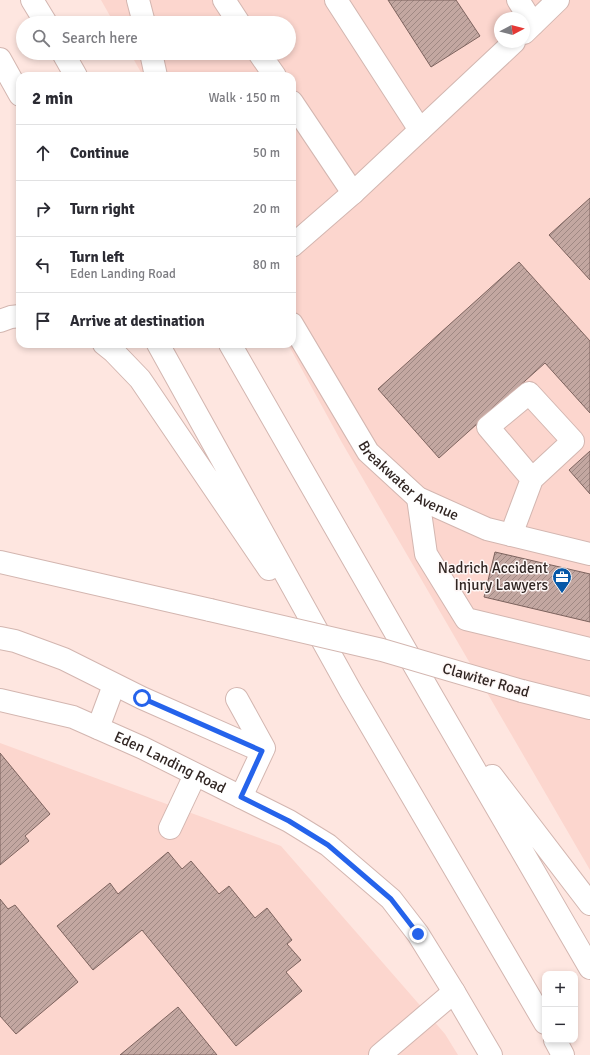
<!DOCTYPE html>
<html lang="en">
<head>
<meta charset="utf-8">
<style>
  :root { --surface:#fff; --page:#f7f7f7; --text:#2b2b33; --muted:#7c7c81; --line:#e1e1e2 }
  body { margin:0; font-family:Signika,sans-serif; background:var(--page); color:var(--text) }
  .controls { position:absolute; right:12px; bottom:12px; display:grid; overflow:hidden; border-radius:8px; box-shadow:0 2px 6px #0003 }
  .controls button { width:36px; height:36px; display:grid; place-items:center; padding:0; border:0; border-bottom:1px solid var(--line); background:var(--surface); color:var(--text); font:20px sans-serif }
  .compass { position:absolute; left:494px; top:12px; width:36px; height:36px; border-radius:50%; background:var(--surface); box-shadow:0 2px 6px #0003; rotate:83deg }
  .stop { position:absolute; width:12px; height:12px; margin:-9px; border:3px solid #2563eb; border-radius:50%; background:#fff }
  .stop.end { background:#2563eb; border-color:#fff; box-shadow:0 1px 4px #0008 }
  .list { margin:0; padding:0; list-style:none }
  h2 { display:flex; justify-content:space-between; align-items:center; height:52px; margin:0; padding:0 16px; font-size:17px }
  h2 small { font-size:13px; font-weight:400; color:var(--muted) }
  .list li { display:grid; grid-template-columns:26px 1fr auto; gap:12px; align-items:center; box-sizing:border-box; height:56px; padding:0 16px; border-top:1px solid var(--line) }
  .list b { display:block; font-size:15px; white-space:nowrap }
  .list p { margin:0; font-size:13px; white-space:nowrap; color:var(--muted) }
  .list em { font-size:13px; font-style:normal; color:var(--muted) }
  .icon { flex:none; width:22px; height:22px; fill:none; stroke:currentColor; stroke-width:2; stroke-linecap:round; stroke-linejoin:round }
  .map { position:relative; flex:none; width:590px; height:1055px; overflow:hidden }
  .search { position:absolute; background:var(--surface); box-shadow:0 2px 6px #0003; left:16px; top:16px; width:280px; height:44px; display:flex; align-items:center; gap:10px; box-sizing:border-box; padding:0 14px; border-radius:22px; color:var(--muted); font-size:15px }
  .panel { position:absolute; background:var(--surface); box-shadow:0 2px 6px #0003; left:16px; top:72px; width:280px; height:276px; border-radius:12px }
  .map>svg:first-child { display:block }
  .built { fill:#fcd6ce; fill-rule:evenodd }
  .building { fill:url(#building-hatch); stroke:#7d635e }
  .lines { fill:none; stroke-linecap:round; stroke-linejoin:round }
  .minor-casing { stroke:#d3b6b0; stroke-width:24 }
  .highway-casing { stroke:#d3b6b0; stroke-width:24 }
  .minor { stroke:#fff; stroke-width:22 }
  .highway { stroke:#fff; stroke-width:22 }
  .minor-bridge-casing { stroke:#d3b6b0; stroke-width:24; stroke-linecap:butt }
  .minor-bridge { stroke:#fff; stroke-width:22 }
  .route { stroke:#2563eb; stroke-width:5 }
  .labels { text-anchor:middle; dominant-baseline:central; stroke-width:3; stroke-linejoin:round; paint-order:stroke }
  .street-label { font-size:15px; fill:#312623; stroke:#fef7f6 }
  .poi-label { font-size:15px; fill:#312623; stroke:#fef7f6; text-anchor:end }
</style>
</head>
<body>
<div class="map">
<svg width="590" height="1055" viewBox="0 0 590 1055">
  <defs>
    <pattern id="building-hatch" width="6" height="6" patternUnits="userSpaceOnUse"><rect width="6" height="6" fill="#c3a7a1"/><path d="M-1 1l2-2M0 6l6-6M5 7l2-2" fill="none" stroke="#9f8883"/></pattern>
  </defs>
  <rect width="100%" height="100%" fill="#fee6e0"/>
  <!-- built -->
  <path class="built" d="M101 0H590V870L341 441 288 344H292V76H143L130 53H289V23H114ZM500 18H524V42H500Z
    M0 743 281 846 445 1034 458 1055H0Z"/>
  <!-- building -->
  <path class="building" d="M388 0H456L480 36 431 67Z
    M590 198V280L549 235Z
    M519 262 590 341V413L545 363 439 458 378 389Z
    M590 451V494L569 470Z
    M495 552 590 574V622L484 597Z
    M0 753 50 814 25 836 29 841 0 865Z
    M168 852 182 869 191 861 219 894 229 886 255 918 267 908 292 940 287 944 301 960 286 972 302 991 236 1046 142 930 93 970 57 926 110 883 118 894Z
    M0 899 8 909 15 905 78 982 16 1034 0 1016Z
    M178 1007 217 1055H120Z"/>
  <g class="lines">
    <!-- minor casing -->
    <g class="minor-casing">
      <g id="minor">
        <path d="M138 0 144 23"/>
        <path d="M224 0 239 23"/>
        <path d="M336 0 420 130"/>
        <path d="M518 0 533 24"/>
        <path d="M524 33 558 0"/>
        <path d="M151 53 156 76"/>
        <path d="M259 53 275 76"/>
        <path d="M292 102 353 193"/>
        <path d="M292 246 353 193 514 42"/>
        <path id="s1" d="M292 324 368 452 418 498 487 529 590 554"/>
        <path d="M418 498 426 554 466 619 590 649"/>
        <path d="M511 535 532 479 573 441 529 393 488 427 532 479"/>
        <path d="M0 562 210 610"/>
        <path d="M0 638 15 641 64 659 142 698 262 751"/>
        <path d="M522 691 590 708"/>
        <path d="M237 699 264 748 241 797"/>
        <path id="s2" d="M0 700 73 717 143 748 289 821 328 845 391 899 418 934 454 992 491 1055"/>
        <path d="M98 728 114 685"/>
        <path d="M170 828 195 775"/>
        <path d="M380 1055 454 992"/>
      </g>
    </g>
    <!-- highway casing -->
    <g class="highway-casing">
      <path id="highway" d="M32 0 46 23
        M63 53 76 76
        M0 59 20 95
        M0 321 11 317 20 316
        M104 344 114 352 140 379 269 569
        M158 344 350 690 545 1023
        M230 344 433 698 590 968
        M492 776 590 904
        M555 1040 563 1055"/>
    </g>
    <!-- minor -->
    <use href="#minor" class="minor"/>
    <!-- highway -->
    <use href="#highway" class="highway"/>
    <!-- minor-bridge casing -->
    <g class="minor-bridge-casing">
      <path id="minor-bridge" d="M210 610 382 650 522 691"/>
    </g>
    <!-- minor-bridge -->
    <use href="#minor-bridge" class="minor-bridge"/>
  </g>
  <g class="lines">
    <!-- route -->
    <path class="route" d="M142 698 262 751 241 797 289 821 328 845 391 899 418 934"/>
  </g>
  <!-- icons -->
  <defs>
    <g id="office-pin" transform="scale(1)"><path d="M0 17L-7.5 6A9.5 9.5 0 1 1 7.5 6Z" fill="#0658a7" stroke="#fef7f6"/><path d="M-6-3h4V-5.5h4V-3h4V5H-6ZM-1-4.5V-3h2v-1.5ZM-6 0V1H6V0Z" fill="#fff"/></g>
  </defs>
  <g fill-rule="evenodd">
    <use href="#office-pin" x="562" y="577"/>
  </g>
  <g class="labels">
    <!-- street labels -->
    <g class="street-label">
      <text stroke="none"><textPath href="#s1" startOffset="199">Breakwater Avenue</textPath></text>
      <text transform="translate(486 680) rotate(16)">Clawiter Road</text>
      <text stroke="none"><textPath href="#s2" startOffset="182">Eden Landing Road</textPath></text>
    </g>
    <!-- poi labels -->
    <g class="poi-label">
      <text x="548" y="568">Nadrich Accident<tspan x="548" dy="17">Injury Lawyers</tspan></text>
    </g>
  </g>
</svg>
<div class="controls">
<button>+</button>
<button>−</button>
</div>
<svg class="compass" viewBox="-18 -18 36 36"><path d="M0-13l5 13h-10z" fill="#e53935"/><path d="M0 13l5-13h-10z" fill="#7c7c81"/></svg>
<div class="stop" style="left:142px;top:698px"></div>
<div class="stop end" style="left:418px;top:934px"></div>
<div class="search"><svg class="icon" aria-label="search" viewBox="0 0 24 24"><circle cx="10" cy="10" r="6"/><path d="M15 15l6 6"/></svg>Search here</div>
<section class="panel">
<h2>2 min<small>Walk · 150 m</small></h2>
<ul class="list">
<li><svg class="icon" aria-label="ahead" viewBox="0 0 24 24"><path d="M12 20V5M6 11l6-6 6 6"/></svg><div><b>Continue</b></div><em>50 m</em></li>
<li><svg class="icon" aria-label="right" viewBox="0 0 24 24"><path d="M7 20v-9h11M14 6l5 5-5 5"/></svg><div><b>Turn right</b></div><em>20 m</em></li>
<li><svg class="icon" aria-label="left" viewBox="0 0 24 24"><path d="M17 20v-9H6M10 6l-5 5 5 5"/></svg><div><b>Turn left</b><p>Eden Landing Road</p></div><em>80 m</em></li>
<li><svg class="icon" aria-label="arrive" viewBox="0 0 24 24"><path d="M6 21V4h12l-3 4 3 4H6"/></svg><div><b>Arrive at destination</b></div></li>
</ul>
</section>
</div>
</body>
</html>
